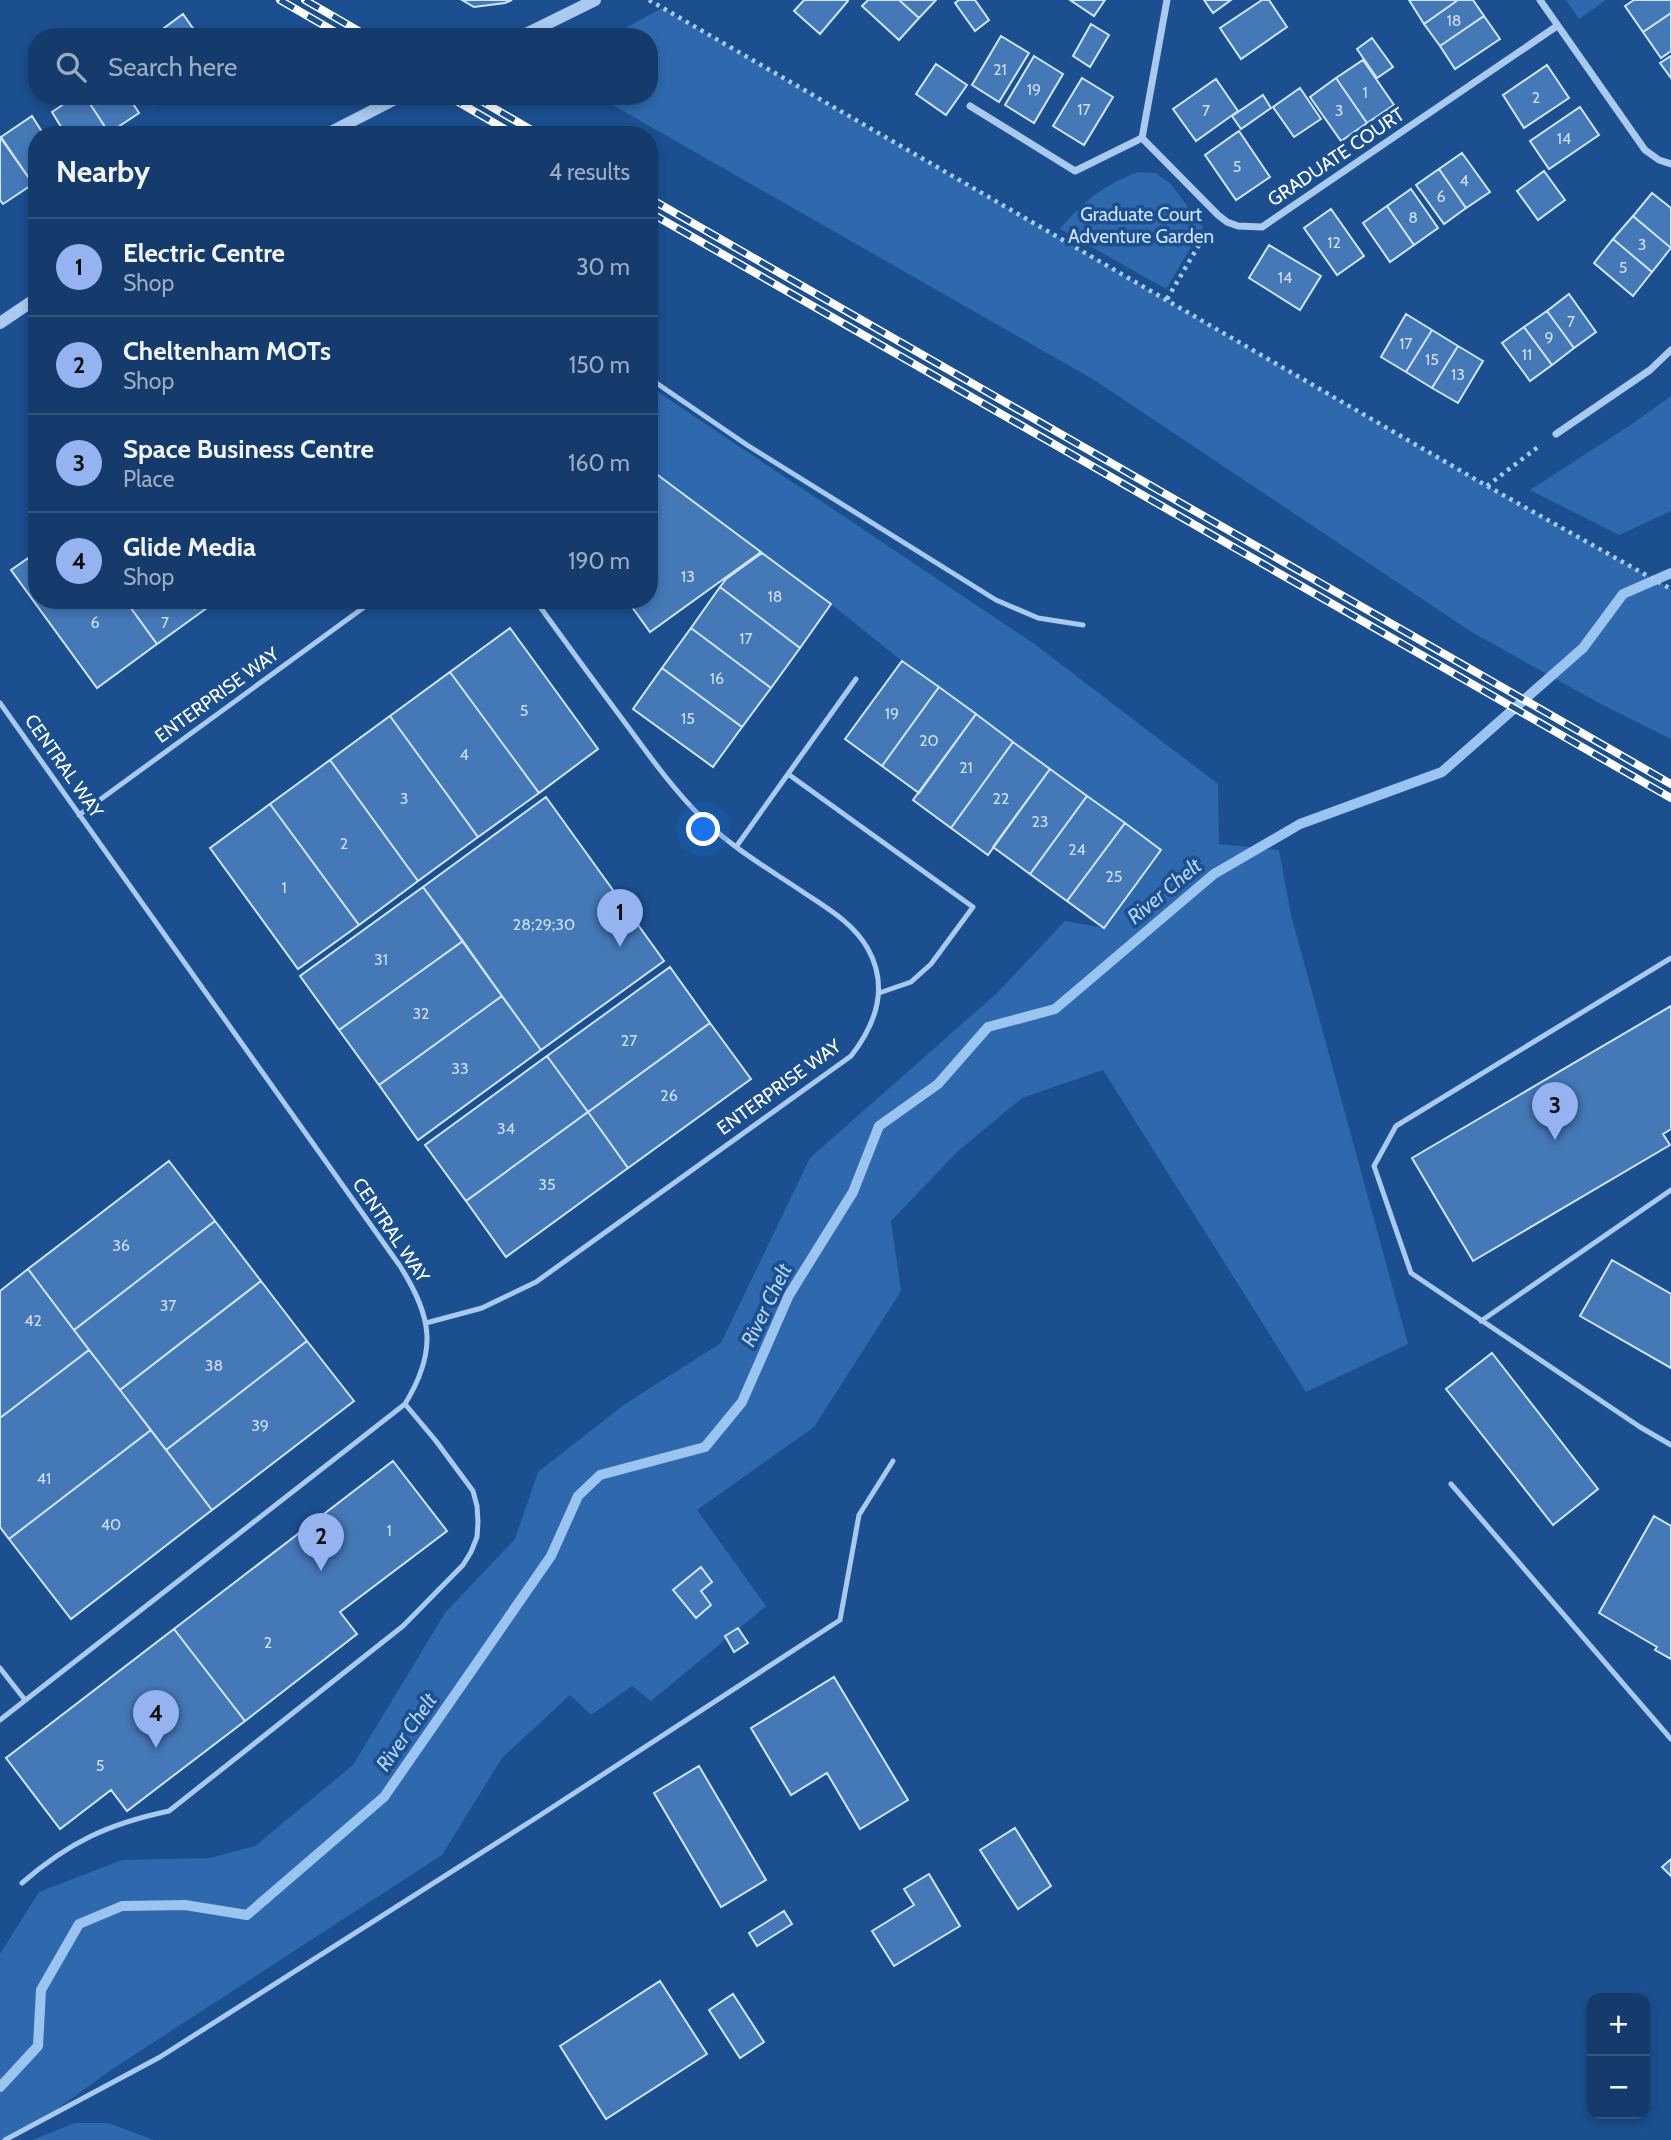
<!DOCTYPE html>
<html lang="en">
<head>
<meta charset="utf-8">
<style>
  :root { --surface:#143b6b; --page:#214673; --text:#f1f3f6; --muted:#9dadc1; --line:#33557e; --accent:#95b2f1 }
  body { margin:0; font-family:Cabin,sans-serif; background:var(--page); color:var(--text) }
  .controls { position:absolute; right:21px; bottom:21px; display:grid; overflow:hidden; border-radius:14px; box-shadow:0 4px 10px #0003 }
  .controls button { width:63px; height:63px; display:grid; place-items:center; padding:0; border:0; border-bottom:2px solid var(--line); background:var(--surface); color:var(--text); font:35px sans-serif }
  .you { position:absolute; left:704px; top:830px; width:24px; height:24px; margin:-18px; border:5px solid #fff; border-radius:50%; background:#1a73e8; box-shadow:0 0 0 10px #1a73e833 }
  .badge { display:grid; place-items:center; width:46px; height:46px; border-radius:50%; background:var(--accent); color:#111; font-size:23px; font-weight:700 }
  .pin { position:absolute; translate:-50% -58px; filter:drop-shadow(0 2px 4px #0008) }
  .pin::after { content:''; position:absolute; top:37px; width:24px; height:21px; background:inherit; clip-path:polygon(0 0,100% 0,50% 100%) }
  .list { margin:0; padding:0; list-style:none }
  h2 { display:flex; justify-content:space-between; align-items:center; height:91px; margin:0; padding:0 28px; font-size:30px }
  h2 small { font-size:23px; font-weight:400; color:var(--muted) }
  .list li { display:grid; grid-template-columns:46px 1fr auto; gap:21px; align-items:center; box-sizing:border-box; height:98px; padding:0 28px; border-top:2px solid var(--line) }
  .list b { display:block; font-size:26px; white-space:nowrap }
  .list p { margin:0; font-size:23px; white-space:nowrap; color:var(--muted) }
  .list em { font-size:23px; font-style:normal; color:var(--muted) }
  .icon { flex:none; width:38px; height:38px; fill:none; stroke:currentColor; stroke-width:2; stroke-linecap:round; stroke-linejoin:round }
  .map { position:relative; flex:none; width:1671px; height:2140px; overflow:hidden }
  .search { position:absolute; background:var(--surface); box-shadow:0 4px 10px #0003; left:28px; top:28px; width:630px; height:77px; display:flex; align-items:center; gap:18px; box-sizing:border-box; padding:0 24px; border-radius:28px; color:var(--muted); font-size:26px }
  .panel { position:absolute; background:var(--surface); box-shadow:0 4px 10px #0003; left:28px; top:126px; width:630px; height:483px; border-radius:28px }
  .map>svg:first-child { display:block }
  .green { fill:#2e69ad }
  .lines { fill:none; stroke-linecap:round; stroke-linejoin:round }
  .stream { stroke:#9cc4f0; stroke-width:10 }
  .building { fill:#4478b7; stroke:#cfe3fa; stroke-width:2 }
  .path { stroke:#a9c9ee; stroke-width:4.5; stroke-dasharray:3.5 5; stroke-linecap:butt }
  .service { stroke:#a9c9ee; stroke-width:5 }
  .minor { stroke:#a9c9ee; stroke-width:7 }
  .tertiary { stroke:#a9c9ee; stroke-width:12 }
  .rail-casing { stroke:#fff; stroke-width:8 }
  .rail { stroke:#1b4f8f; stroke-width:5; stroke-dasharray:16; stroke-linecap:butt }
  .labels { text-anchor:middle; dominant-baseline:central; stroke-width:7; stroke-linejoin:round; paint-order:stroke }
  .number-label { font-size:16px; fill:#d0dded }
  .street-label { font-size:19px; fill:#fff; stroke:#1b4f8f }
  .park-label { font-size:19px; fill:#cfe3fa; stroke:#1b4f8f }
  .water-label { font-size:21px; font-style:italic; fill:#b5d3f5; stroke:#1b4f8f }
</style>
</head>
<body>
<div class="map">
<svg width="1671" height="2140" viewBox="0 0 1671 2140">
  <rect width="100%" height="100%" fill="#1b4f8f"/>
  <!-- green -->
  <path class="green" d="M1566 0H1606L1579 19Z
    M662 8 1487 486 1671 589V739L1597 702 1470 631 1096 381 597 96H649V37H609Z
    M1137 172 1155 173 1170 183 1203 227 1166 289 1060 229C1086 199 1100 188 1137 172Z
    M649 386 1033 643 1218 784 1219 844 1279 850 1291 915 1408 1344 1306 1392 1103 1070 1022 1098 957 1152 891 1221 901 1291 814 1427 697 1510 766 1606 651 1701 632 1686 591 1715 570 1695 502 1758 442 1855 111 2070 42 2120 5 2140H0V1954L39 1892 122 1860 210 1858 255 1846 353 1765 445 1613 515 1539 538 1472 625 1404 721 1343 810 1158 997 993 1065 921 1104 928 1161 851 902 661 831 604 649 469Z
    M1671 396V511L1619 535 1530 490 1632 424Z
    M75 2123H108L154 2140H32Z"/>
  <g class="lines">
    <!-- stream -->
    <path class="stream" d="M0 2087 38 2046 41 1990 79 1924 122 1906 185 1905 247 1915 384 1797 551 1556 578 1496 600 1475 705 1447 742 1402 789 1295 853 1192 879 1126 938 1084 988 1027 1055 1009 1214 874 1300 824 1442 772 1583 648 1623 594 1671 573"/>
  </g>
  <!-- building -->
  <path class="building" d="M462 0H512L505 3 474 7Z
    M804 0H848V1L820 34 794 11Z
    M868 0H899L919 18 899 40 862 6Z
    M899 0H936L919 18Z
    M959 0H975L989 20 975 31 955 3Z
    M1070 0H1105L1094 16Z
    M1204 0H1231L1213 13Z
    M1262 0H1269L1287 27 1241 59 1220 28Z
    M1409 0H1458L1424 24Z
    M1458 0H1473L1484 16 1440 46 1424 24Z
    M1634 0H1671V13L1643 32 1625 6Z
    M1671 13V51L1661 58 1643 32Z
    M183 14 199 37H152Z
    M1484 16 1500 39 1455 69 1440 46Z
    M1091 24 1109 35 1090 67 1073 56Z
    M1001 36 1029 53 999 102 972 85Z
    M1372 38 1393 67 1377 78 1357 49Z
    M1034 56 1063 74 1034 123 1005 105Z
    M1671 56V78L1660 63Z
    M1363 60 1394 105 1367 123 1336 78Z
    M936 64 967 85 946 115 916 94Z
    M1547 65 1569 98 1524 128 1503 95Z
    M1082 78 1113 97 1084 145 1053 126Z
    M1336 78 1367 123 1341 141 1310 97Z
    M1216 79 1238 111 1196 141 1173 109Z
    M1300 88 1321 119 1294 137 1273 107Z
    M1263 95 1271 108 1241 129 1232 116Z
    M76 96H85L109 133 106 135H66L52 112Z
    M85 96H128L139 113 109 133Z
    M149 96H165L154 104Z
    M1580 107 1599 135 1549 169 1530 141Z
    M32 116 44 135H37V181L33 184 1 137Z
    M1239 131 1270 177 1236 200 1205 155Z
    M0 137 33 184 3 204 0 200Z
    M1462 153 1490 192 1466 208 1439 169Z
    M1439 169 1466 208 1444 224 1416 185Z
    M1544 171 1565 200 1538 220 1517 191Z
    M1411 189 1438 228 1414 245 1387 206Z
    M1652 193 1671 208V248L1633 216Z
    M1387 206 1414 245 1390 262 1363 223Z
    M1331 209 1364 256 1337 275 1304 228Z
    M1633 216 1671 248 1652 272 1613 239Z
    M1613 239 1652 272 1633 296 1594 263Z
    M1269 245 1321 276 1300 310 1249 278Z
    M1569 294 1596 332 1574 348 1547 311Z
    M1547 311 1574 348 1552 365 1524 327Z
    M1406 314 1432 330 1406 372 1381 357Z
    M1524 327 1552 365 1530 381 1502 343Z
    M1432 330 1458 346 1432 388 1406 372Z
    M1458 346 1483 361 1458 403 1432 388Z
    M655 473 761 552 650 632 627 600H649V477Z
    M37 552V600H125L157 644 97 688 11 570Z
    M762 553 831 604 800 648 720 587 726 579Z
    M720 587 800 648 771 688 691 628Z
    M125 600H218L157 644Z
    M510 628 598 749 539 793 450 672Z
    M691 628 771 688 742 727 662 668Z
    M902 661 939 687 882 766 845 739Z
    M662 668 742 727 713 767 633 709Z
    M450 672 539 793 478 837 390 716Z
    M939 687 976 714 919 793 882 766Z
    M976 714 1013 742 951 828 913 800Z
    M390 716 478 837 418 881 330 760Z
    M1013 742 1050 769 988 855 951 828Z
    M330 760 418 881 359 925 270 804Z
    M1050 769 1087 796 1030 874 993 847Z
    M1087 796 1125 823 1067 901 1030 874Z
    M546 797 664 961 541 1050 423 887Z
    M270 804 359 925 298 969 210 848Z
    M1125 823 1161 850 1104 928 1067 901Z
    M423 887 463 941 339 1030 300 976Z
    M463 941 502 996 379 1085 339 1030Z
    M670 967 710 1023 588 1112 547 1056Z
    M502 996 541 1050 418 1140 379 1085Z
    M1671 1006V1129L1663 1134 1670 1145 1473 1261 1412 1158Z
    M710 1023 751 1079 628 1168 588 1112Z
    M547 1056 588 1112 466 1201 425 1145Z
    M588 1112 628 1168 506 1257 466 1201Z
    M169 1161 215 1221 74 1330 28 1269Z
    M215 1221 261 1281 120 1390 74 1330Z
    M1612 1260 1671 1294V1368L1580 1316Z
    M28 1269 89 1350 0 1418V1291Z
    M261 1281 307 1341 166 1450 120 1390Z
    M307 1341 354 1401 212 1510 166 1450Z
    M89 1350 151 1430 9 1539 0 1527V1418Z
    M1492 1353 1598 1489 1553 1525 1446 1389Z
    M151 1430 212 1510 71 1619 9 1539Z
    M393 1461 447 1531 340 1612 357 1634 245 1721 174 1629Z
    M1654 1516 1671 1526V1659L1655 1650 1657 1647 1599 1613Z
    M701 1567 712 1582 701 1591 711 1605 696 1618 673 1590Z
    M738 1628 748 1643 734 1652 725 1636Z
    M174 1629 245 1721 127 1811 111 1790 60 1829 6 1758Z
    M834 1677 908 1800 860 1829 827 1773 791 1795 751 1728Z
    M699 1766 766 1880 721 1907 654 1793Z
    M1015 1828 1051 1886 1018 1909 980 1850Z
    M1671 1859V1876L1662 1867Z
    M929 1874 960 1926 894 1966 872 1931 914 1905 904 1889Z
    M784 1911 792 1924 757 1946 749 1933Z
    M660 1981 707 2054 606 2119 560 2046Z
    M733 1994 764 2042 740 2058 709 2010Z"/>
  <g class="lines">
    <!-- path -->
    <path class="path" d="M649 0 1487 486 1671 589
      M1167 299 1206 233
      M1487 486 1538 447"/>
    <!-- service -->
    <path class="service" d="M649 378 747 445 996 600 1038 618 1083 625
      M0 703 400 1266C432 1317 438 1350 405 1404L0 1720
      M788 774 856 679
      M79 815 374 600
      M736 847 788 774 973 907 931 964 911 982 879 993
      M1671 958 1396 1126 1374 1166 1411 1273 1640 1427 1671 1445
      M1481 1321 1671 1190
      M426 1323 482 1308 536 1282 851 1056C876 1024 889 987 868 949 853 922 825 907 800 890 767 868 731 847 702 818 672 788 648 754 623 720 593 680 564 640 535 600
      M1451 1484 1671 1739
      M0 1668 25 1700
      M22 1883C69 1842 108 1824 169 1811L403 1626 463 1565 471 1552 477 1537 478 1522 477 1506 473 1491 436 1441 405 1404
      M5 2140 160 2057 539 1816 840 1620 859 1515 893 1461"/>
    <!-- minor -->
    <path class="minor" d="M1167 0 1142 138 1218 215 1227 222 1238 226 1262 227 1557 26
      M1540 0 1645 150 1659 160 1671 164
      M970 106 1075 171 1142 138
      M1556 434 1650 370 1671 350"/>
    <!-- tertiary -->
    <path class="tertiary" d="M520 37 595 0
      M325 135 401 96
      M0 323 37 298"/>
    <!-- rail casing -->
    <g class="rail-casing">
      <path id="rail" d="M280 0 344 37
        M305 0 369 37
        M448 96 515 135
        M473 96 540 135
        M649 198 1671 784
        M649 212 1671 798"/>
    </g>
    <!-- rail -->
    <use href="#rail" class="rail"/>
  </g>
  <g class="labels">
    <!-- number labels -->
    <g class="number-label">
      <text x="1454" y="20">18</text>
      <text x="1000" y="69">21</text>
      <text x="1034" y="89">19</text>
      <text x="1365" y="92">1</text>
      <text x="1536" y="97">2</text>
      <text x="1084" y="109">17</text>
      <text x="1206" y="110">7</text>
      <text x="1339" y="110">3</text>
      <text x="1564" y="138">14</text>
      <text x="1237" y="166">5</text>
      <text x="1464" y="180">4</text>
      <text x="1441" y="196">6</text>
      <text x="1413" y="217">8</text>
      <text x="1334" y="242">12</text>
      <text x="1642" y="244">3</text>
      <text x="1623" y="267">5</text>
      <text x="1285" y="277">14</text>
      <text x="1571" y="321">7</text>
      <text x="1549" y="337">9</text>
      <text x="1406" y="343">17</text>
      <text x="1527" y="354">11</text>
      <text x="1432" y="359">15</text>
      <text x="1458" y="374">13</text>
      <text x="688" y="576">13</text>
      <text x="775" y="596">18</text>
      <text x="95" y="622">6</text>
      <text x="165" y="622">7</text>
      <text x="746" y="638">17</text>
      <text x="717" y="678">16</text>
      <text x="524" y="710">5</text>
      <text x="892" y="713">19</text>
      <text x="688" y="718">15</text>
      <text x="929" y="740">20</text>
      <text x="464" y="754">4</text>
      <text x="966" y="767">21</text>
      <text x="404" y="798">3</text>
      <text x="1001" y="798">22</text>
      <text x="1040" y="821">23</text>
      <text x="344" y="843">2</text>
      <text x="1077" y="849">24</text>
      <text x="1114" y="876">25</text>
      <text x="284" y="887">1</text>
      <text x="544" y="924">28;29;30</text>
      <text x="381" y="959">31</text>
      <text x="421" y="1013">32</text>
      <text x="629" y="1040">27</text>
      <text x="460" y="1068">33</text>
      <text x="669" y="1095">26</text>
      <text x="506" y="1128">34</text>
      <text x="547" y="1184">35</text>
      <text x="121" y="1245">36</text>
      <text x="168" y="1305">37</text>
      <text x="33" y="1320">42</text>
      <text x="214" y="1365">38</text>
      <text x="260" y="1425">39</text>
      <text x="44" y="1478">41</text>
      <text x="111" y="1524">40</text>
      <text x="389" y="1530">1</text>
      <text x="268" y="1642">2</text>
      <text x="100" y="1765">5</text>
    </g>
    <!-- street labels -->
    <g class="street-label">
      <text transform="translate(1336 157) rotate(-34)">GRADUATE COURT</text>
      <text transform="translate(217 695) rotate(-36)">ENTERPRISE WAY</text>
      <text transform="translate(64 766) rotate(55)">CENTRAL WAY</text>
      <text transform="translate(779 1087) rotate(-36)">ENTERPRISE WAY</text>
      <text transform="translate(391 1230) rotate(56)">CENTRAL WAY</text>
    </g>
    <!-- park labels -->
    <g class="park-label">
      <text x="1141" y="214">Graduate Court<tspan x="1141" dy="22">Adventure Garden</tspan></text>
    </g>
    <!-- water labels -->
    <g class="water-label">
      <text transform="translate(1164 891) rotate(-40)">River Chelt</text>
      <text transform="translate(766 1305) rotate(-64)">River Chelt</text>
      <text transform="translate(406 1732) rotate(-55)">River Chelt</text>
    </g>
  </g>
</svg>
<div class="controls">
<button>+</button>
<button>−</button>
</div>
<div class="you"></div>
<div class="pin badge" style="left:620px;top:947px">1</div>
<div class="pin badge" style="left:321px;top:1571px">2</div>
<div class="pin badge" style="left:1555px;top:1140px">3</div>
<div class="pin badge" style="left:156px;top:1748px">4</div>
<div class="search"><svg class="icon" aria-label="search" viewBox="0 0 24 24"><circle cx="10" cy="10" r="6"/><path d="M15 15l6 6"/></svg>Search here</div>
<section class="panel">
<h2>Nearby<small>4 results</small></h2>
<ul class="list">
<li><span class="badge">1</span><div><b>Electric Centre</b><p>Shop</p></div><em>30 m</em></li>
<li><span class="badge">2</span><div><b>Cheltenham MOTs</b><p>Shop</p></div><em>150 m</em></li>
<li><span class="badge">3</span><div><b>Space Business Centre</b><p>Place</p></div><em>160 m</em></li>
<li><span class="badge">4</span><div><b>Glide Media</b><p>Shop</p></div><em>190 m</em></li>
</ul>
</section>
</div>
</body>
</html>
